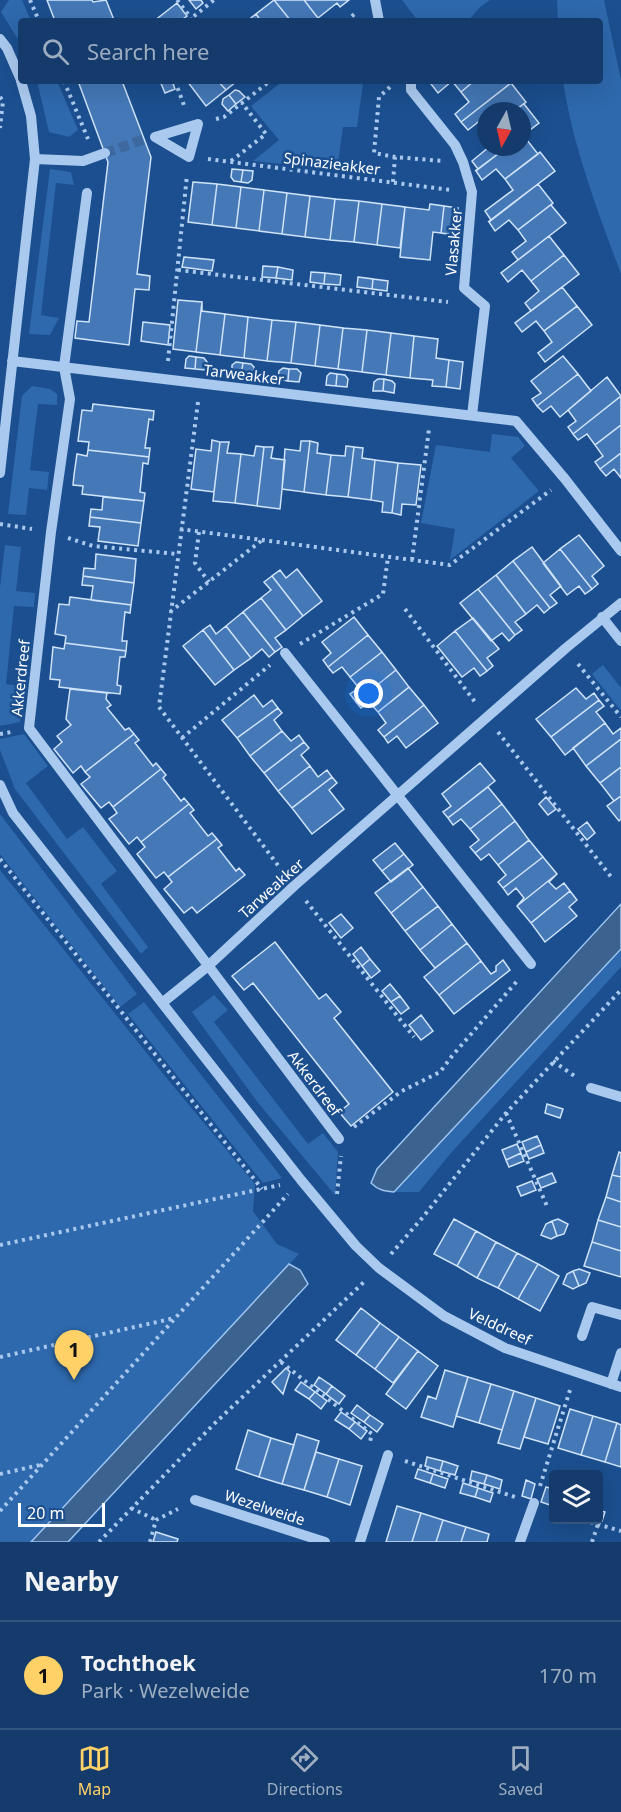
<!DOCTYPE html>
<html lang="en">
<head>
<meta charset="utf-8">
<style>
  :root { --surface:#143b6b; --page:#214673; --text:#f1f3f6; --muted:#9dadc1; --line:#33557e; --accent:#ffd166 }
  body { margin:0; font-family:"Noto Sans",sans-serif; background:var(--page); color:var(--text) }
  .controls { position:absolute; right:18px; bottom:18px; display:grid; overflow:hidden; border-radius:6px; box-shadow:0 6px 24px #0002 }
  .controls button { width:54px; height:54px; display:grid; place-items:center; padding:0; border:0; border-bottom:2px solid var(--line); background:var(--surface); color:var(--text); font:30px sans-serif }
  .compass { position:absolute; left:477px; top:102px; width:54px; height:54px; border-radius:50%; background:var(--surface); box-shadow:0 6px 24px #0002; rotate:188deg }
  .scale { position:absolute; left:18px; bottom:15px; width:87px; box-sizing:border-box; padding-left:6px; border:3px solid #fff; border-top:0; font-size:16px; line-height:21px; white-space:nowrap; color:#fff; -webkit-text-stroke:4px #1b4f8f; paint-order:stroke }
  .you { position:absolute; left:369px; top:694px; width:21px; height:21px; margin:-15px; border:4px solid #fff; border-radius:50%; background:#1a73e8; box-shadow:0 0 0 9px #1a73e833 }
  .badge { display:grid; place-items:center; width:39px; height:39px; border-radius:50%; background:var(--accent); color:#111; font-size:20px; font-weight:700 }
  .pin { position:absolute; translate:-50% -50px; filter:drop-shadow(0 2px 3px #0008) }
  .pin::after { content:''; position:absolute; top:32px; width:21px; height:18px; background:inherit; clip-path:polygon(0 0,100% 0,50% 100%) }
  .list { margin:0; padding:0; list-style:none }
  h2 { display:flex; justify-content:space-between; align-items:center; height:78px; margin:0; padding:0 24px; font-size:26px }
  h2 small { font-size:20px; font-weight:400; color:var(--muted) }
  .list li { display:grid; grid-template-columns:39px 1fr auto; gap:18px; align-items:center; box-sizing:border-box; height:108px; padding:0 24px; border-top:2px solid var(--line) }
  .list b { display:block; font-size:22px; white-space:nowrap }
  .list p { margin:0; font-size:20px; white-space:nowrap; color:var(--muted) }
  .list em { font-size:20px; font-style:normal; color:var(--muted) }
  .icon { flex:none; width:33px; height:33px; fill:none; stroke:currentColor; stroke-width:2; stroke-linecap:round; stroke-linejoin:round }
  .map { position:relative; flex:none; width:621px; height:1542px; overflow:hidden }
  .search { position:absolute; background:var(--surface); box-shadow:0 6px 24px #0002; left:18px; right:18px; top:18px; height:66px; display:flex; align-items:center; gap:15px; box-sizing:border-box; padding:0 21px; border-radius:6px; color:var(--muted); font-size:22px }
  .sheet { height:186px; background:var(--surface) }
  nav { display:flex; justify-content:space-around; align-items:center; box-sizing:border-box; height:84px; border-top:2px solid var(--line); background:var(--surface); font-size:16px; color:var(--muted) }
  nav a { display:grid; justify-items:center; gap:3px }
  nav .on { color:var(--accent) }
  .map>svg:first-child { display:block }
  .green { fill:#2e69ad }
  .water { fill:#3c6290; stroke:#9cc4f0; stroke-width:1.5 }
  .building { fill:#4478b7; stroke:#cfe3fa; stroke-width:1.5 }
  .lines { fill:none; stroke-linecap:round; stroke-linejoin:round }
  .minor-tunnel { stroke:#3d69a0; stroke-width:10; stroke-dasharray:10 5; stroke-linecap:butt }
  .path { stroke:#a9c9ee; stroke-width:4; stroke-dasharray:3 4.5; stroke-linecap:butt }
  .minor { stroke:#a9c9ee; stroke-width:10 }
  .labels { text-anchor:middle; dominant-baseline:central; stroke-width:5; stroke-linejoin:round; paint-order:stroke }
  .street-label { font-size:15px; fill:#fff; stroke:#1b4f8f }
</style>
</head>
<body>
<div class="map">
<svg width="621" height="1542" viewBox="0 0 621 1542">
  <rect width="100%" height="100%" fill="#1b4f8f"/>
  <!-- green -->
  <path class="green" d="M9 0H22L31 21H21V44L1 12Z
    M402 0H490L479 8 468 21H418Z
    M557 0H604L621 80V274C598 212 573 147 563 81H600V21H558Z
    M37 81H57L78 130 69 137 49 132Z
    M283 81H365L363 83 357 127H343L337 170 253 161 279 140 251 106Z
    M50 169 71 172 74 185 56 183 41 315 59 318 50 335 29 334Z
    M32 386 50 389 57 394V405L38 404 30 470 49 472 47 490 29 488 26 515 8 514 22 396Z
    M492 434 518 437 525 446 511 458 539 491 450 560 455 529 421 523 436 445 490 452Z
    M5 545 21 547 16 591 35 593 34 607 14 606 6 684 25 687 20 722 0 726V587Z
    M603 665 621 688V711L592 674Z
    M24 734 48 766 26 783 67 839 83 827 117 871 101 884 148 947 141 954 15 789 0 750V739Z
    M0 814 137 994 120 1007 0 854Z
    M0 870 169 1081 255 1184 253 1211 277 1244 299 1254 31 1542H0Z
    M621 949V967L451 1153 419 1192H394Z
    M214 995 228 1010 214 1022 308 1144 323 1133 338 1152 335 1195 259 1104 192 1012Z
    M144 1002 282 1178 263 1183 128 1014Z"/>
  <!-- water -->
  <path class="water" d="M621 904V949L394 1192C384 1191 378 1190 371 1183L377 1169Z
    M289 1264 300 1270 308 1284 68 1542H31Z"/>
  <!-- building -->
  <path class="building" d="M47 0H92L93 2 106 0 114 20 55 21Z
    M189 0H201L203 3 196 9Z
    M274 0 291 21H261L256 14Z
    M274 0H304L318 18 314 21H291Z
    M304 0H349L340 7 337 3 318 18Z
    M177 3 187 16 180 21H154Z
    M256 14 261 21H247Z
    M78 81H122L151 157 137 274 150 276 149 290 135 289 129 345 75 338 77 321 89 322 108 162Z
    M160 81H172L175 89 165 93Z
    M187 81H218L226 90 206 106Z
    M218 81H237L226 90Z
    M435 81H474L461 92 452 81 438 93 431 84Z
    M474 81H509L511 83 461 122 455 114 469 102 461 92Z
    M511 83 526 102 514 111H486V124L482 119 468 130 461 122Z
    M235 90 239 91 245 97 236 104 229 95Z
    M229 95 236 104 228 111 222 104 223 99Z
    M526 102 524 104 539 123 522 136V111H514Z
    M523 135 538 154 505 179 496 169 482 180 476 171 507 147H522Z
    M489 147H507L475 171 478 169 472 161Z
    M540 152 555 171 488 222 491 220 485 211 513 190 505 179Z
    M232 169 243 170 241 182 234 181 231 177Z
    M243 170 253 171 252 180 248 183 241 182Z
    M193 182 217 184 212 225 188 222Z
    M217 184 241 187 236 228 212 225Z
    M538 184 553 203 518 230 509 220 495 231 489 222Z
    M241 187 264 190 259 231 236 228Z
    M264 190 287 193 282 234 259 231Z
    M287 193 310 196 305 237 282 234Z
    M310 196 335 199 330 240 305 237Z
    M335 199 359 201 354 242 330 240Z
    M359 201 382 204 377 245 354 242Z
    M553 203 551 205 566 223 518 260 512 252 526 241 518 230Z
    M382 204 405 207 400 248 377 245Z
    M430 204 444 206 441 233 433 232 430 260 400 257 405 207 429 210Z
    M444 206 458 208 455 235 441 233Z
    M549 236 564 255 531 281 522 270 508 282 501 273Z
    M564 255 579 274 531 311 525 303 539 291 531 281Z
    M184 257 214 260 212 271 182 267Z
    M263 266 278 267 276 278 262 277Z
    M278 267 293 270 292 280 276 278Z
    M311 272 325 273 324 284 310 282Z
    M325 273 341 275 340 285 324 284Z
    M358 277 373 279 372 289 357 287Z
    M373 279 388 281 387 291 372 289Z
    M562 287 577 306 544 331 536 321 522 332 515 323Z
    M178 300 202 302 196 352 173 349Z
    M202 302V311L225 314 220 355 196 352Z
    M577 306 592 325 545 362 538 353 552 342 544 331Z
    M225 314 248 317 244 358 220 355Z
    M248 317 272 320 267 361 244 358Z
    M272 320 296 322 291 363 267 361Z
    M143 322 170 325 168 345 141 341Z
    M296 322 320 325 315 366 291 363Z
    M320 325 343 328 338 369 315 366Z
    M343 328 367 330 362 372 338 369Z
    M367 330 391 333 386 375 362 372Z
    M391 333 414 336 410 378 386 375Z
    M414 336 438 339 436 358 449 360 446 387 432 386 433 380 410 378Z
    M189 356 196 357 195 369 185 368 186 359Z
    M563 356 578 374 537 406 532 399 541 393 531 381Z
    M196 357 204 358 207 362 206 370 195 369Z
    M449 360 463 362 460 389 446 387Z
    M236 362 243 363 241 375 232 374V365Z
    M243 363 251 364 254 367 253 376 241 375Z
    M283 368 289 369 288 381 278 379 279 371Z
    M289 369H297L301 373 299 382 288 381Z
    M330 373 337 374 336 386 326 385 327 376Z
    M337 374 345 375 348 379 347 387 336 386Z
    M578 374 591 391 560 417 551 406 543 412 537 406Z
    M607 377 621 396 573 434 568 427 576 421 568 410Z
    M378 379H384L383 391H373L374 382Z
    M384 379 392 381 395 384 394 393 383 391Z
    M621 396V425L595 445 587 434 578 440 573 434Z
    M93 404 154 411 153 420 149 419 145 448H150L149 457 88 450 89 442 78 441 82 410 92 411Z
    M621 425V453L600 469 595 462 603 456 595 445Z
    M212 440 220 442 214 492 191 489 196 449 211 451Z
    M301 441H310L304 492 282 489 285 449 300 451Z
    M310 441 318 443 317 453 331 455 326 495 304 492Z
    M220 442H229L227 453 241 454 235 503 213 501Z
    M256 446 264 447 257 506 235 503 241 454 254 456Z
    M346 446 354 447 348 497 326 495 331 455 345 456Z
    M264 447H273L271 458 285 460 280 509 257 506Z
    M354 447 363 448 362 458 375 460 371 500 348 497Z
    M88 450 149 457 148 464 143 463 140 492 145 493 144 501 82 494 83 486 73 485 74 475 77 454 87 456Z
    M621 453V478L614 469 606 476 600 469Z
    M375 460 398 463 392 513 382 512 383 502 371 500Z
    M398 463 421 465 416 505 402 504 401 515 392 513Z
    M103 497 144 501 141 523 90 517 91 509 102 510Z
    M90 517 141 523 138 546 98 541 100 527 89 526Z
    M579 535 604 566 592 576 598 584 592 589 560 549Z
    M532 547 561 586 550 595 557 603 550 608 513 561Z
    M560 549 592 589 585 594 579 586 567 595 543 563Z
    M96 554 136 559 134 583 83 576 84 568 95 569Z
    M513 561 550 608 544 613 537 605 526 614 496 575Z
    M297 569 322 601 303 616 272 576 280 570 286 578Z
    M496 575 526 614 515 622 522 630 515 635 478 589Z
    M83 576 134 583 131 605 91 600 93 586 82 585Z
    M272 576 303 616 286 630 261 598 271 590 264 582Z
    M478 589 515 635 509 641 502 633 491 641 460 603Z
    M70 597 131 605 130 613 125 612 122 641H127L126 651 65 643 66 636 55 634 59 604 69 605Z
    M261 598 286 630 275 638 282 647 275 652 243 612Z
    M243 612 275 652 269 657 262 649 251 658 226 626Z
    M354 617 368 635 328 667 323 660 331 653 322 642Z
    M473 618 499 649 487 658 493 666 487 671 455 631Z
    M210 625 216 634 226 626 251 658 234 670 203 630Z
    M203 630 234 670 215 685 183 646Z
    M455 631 487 671 480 676 474 668 462 677 437 646Z
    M368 635 382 652 350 677 342 667 333 673 328 667Z
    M65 643 126 651 125 657H120L117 685 121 686 120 694 59 687 60 680 50 679 53 647 64 649Z
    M382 652 396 670 356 702 350 694 359 688 350 677Z
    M396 670 409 687 378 712 369 702 361 708 356 702Z
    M409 687 424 705 384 737 378 730 386 723 378 712Z
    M576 688 586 699 594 693 599 700 551 737 536 719Z
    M70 689 107 693 106 699 111 705 107 708 125 730 129 728 134 734 85 772 81 766 73 773 54 749 62 742 57 736 71 725 66 719Z
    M254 695 263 707 272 700 278 708 237 738 222 720Z
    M599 700 604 706 596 712 605 723 565 755 551 737Z
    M424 705 438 723 406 748 397 736 388 743 384 737Z
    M278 708 282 713 274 720 282 731 250 756 237 738Z
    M605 723 613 734 621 728V739L586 766 573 748Z
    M282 731 291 741 299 735 304 742 264 773 250 756Z
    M134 734 139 740 135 743 153 766 156 763 161 769 113 807 109 802 101 808 81 784 90 777 85 772Z
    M621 739V767L600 783 586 766Z
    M304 742 309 748 301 755 310 766 278 791 264 773Z
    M480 763 495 781 448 818 443 812 451 806 442 794Z
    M310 766 318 777 327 770 332 777 292 808 278 791Z
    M621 767V796L614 801 600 783Z
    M161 769 166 775 163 778 181 801 184 798 189 804 141 842 137 837 129 844 109 819 117 813 113 807Z
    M332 777 337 783 329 790 344 809 312 834 292 808Z
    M488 787 502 804 470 829 461 819 453 825 448 818Z
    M621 796V819L619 821 607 806Z
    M546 797 556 809 548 815 539 804Z
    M189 804 194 810 190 813 208 836 212 833 217 839 168 877 164 872 156 878 137 854 145 847 141 842Z
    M502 804 515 821 475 853 470 847 479 840 470 829Z
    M515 821 529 840 498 865 489 854 481 860 475 853Z
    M587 822 595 833 587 840 578 829Z
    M217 839 222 845 218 848 236 871 239 868 245 875 197 913 192 907 184 913 164 889 172 882 168 877Z
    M529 840 543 857 503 888 498 882 506 875 498 865Z
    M395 843 404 854 382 871 373 860Z
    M404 854 413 865 391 882 382 871Z
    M543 857 557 874 517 906 524 898 516 888 508 895 503 888Z
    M408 868 423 887 391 913 375 893Z
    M557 874 549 882 556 889 564 883 570 891 531 923 517 906Z
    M423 887 438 906 405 931 391 913Z
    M570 891 577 900 569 907 577 916 545 942 531 923Z
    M438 906 452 924 420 950 405 931Z
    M341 914 353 928 341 938 329 923Z
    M452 924 467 943 435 968 420 950Z
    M275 942 319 999 326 994 341 1012 334 1018 393 1092 351 1126 339 1112 349 1104 253 983 244 990 232 976Z
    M467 943 481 961 439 995 424 977Z
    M361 947 370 959 362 966 353 954Z
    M370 959 380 971 371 978 362 966Z
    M503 960 510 970 454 1014 439 995 481 961 491 974 496 971V966Z
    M390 984 400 996 391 1002 382 991Z
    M400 996 409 1008 401 1014 391 1002Z
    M421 1015 433 1031 421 1040 409 1025Z
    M547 1104 563 1109 560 1118 545 1113Z
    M537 1136 541 1145 526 1152 522 1142Z
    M517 1144 521 1153 506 1160 502 1150Z
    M541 1145 544 1153 529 1159 526 1152Z
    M619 1152 621 1153V1177L612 1175Z
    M521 1153 524 1161 509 1167 506 1160Z
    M552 1173 556 1182 541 1188 537 1179Z
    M612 1175 621 1177V1202L606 1197Z
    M532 1181 536 1190 521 1196 517 1187Z
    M606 1197 621 1202V1227L598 1220Z
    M454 1219 476 1231 457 1266 434 1254Z
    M558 1219 568 1224 564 1234 557 1236 552 1221Z
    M598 1220 621 1227V1251L592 1242Z
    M552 1221 557 1236 551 1239 541 1235 546 1224Z
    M476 1231 496 1242 477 1278 457 1266Z
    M496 1242 517 1253 498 1288 477 1278Z
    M592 1242 621 1251V1277L584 1266Z
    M517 1253 538 1264 518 1299 498 1288Z
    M538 1264 559 1276 540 1311 518 1299Z
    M579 1269 590 1273 586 1283 579 1286 573 1271Z
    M573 1271 579 1286 573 1289 563 1284 567 1274Z
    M361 1308 380 1323 356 1355 336 1340Z
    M380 1323 399 1337 375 1369 356 1355Z
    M399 1337 418 1351 393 1383 375 1369Z
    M418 1351 438 1366 406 1409 386 1394Z
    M286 1368 290 1372 283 1394 272 1382Z
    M445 1370 468 1377 453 1427 421 1417 428 1396 436 1399Z
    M319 1377 332 1386 326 1394 314 1385Z
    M468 1377 491 1384 479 1423 456 1416Z
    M301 1382 315 1392 309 1399 295 1390Z
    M491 1384 514 1391 502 1430 479 1423Z
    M332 1386 345 1396 339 1404 326 1394Z
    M514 1391 536 1398 520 1449 498 1443Z
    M315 1392 327 1401 321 1409 309 1399Z
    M536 1398 560 1406 548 1444 524 1437Z
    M357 1405 370 1415 364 1422 351 1413Z
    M570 1409 593 1416 581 1455 558 1448Z
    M341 1412 355 1422 349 1429 335 1420Z
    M370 1415 383 1424 377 1432 364 1422Z
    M593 1416 617 1423 605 1462 581 1455Z
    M355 1422 367 1431 361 1439 349 1429Z
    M617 1423 621 1425V1467L605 1462Z
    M248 1430 271 1438 259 1477 236 1469Z
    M297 1434 319 1441 304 1490 282 1484Z
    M271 1438 294 1445 282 1484 259 1477Z
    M316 1452 339 1459 327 1497 304 1490Z
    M427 1457 443 1461 440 1471 425 1466Z
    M339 1459 362 1466 350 1505 327 1497Z
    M443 1461 458 1466 455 1475 440 1471Z
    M418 1469 433 1474 430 1483 415 1478Z
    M472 1471 487 1475 484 1484 470 1480Z
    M433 1474 448 1479 445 1488 430 1483Z
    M487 1475 502 1480 500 1489 484 1484Z
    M526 1480 535 1484 531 1499 522 1496Z
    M463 1483 478 1488 475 1497 460 1493Z
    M546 1487 554 1489 550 1505 541 1502Z
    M478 1488 493 1493 490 1502 475 1497Z
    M397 1506 421 1513 412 1542H386Z
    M598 1510 605 1512 602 1521 597 1520H598Z
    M421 1513 443 1520 436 1542H412Z
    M443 1520 466 1527 461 1542H436Z
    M466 1527 489 1534 487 1542H461Z
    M156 1532 178 1539 177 1542H153Z"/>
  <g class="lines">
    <!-- minor-tunnel -->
    <path class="minor-tunnel" d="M105 153 145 139"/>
    <!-- path -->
    <path class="path" d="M30 0 39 21
      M177 0 191 18
      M188 21 214 0
      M346 21 357 12
      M64 81 88 139
      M175 81 185 108
      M390 87 379 97 374 153 395 157 442 161
      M0 97 3 101 0 128
      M216 119 224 117 270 81
      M208 159 451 190
      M231 161 266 134 242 103
      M393 182 395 157
      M178 270 448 302
      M168 361 187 175
      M198 402 159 707 283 872
      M0 524 32 529
      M180 529 450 565 551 490
      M199 532 195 563 209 582
      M68 538 93 546 177 554
      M412 560 429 429
      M405 609 475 702
      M170 612 261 541
      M300 644 383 594 388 557
      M578 664 621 717
      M498 732 612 878
      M0 734 11 732
      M182 738 270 665
      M0 859 262 1189
      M306 901 414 1037
      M553 1061 576 1077
      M506 1113 547 1206
      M354 1127 402 1091 440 1072 452 1056 518 980
      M337 1194 341 1156
      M0 1245 280 1185
      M391 1254 423 1217 506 1113 621 990
      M0 1357 175 1318
      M281 1362 372 1434 369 1445
      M405 1461 515 1497
      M0 1474 40 1465
      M540 1486 570 1390
      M131 1508 156 1520
      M0 1511 288 1194
      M583 1520 621 1531
      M99 1542 214 1424 365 1281
      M150 1542 156 1520 178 1509
      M592 1542 598 1524"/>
    <!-- minor -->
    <path class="minor" d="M375 0 379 21
      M0 39 7 48 21 80
      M411 81V90L455 145 463 162 472 192 464 288 485 306 472 415
      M198 124 189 157 155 137Z
      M35 159 83 161 105 153
      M87 193 64 367 70 399 51 532 29 728 339 1139
      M12 361 516 421 565 479 621 551
      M0 473 35 159 31 116 21 81
      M602 617 621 641
      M285 653 531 964
      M0 785 13 813 301 1180 356 1246 379 1268 444 1316 505 1348 621 1387
      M162 1003 208 966 294 886 566 648 621 603
      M591 1088 621 1097
      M582 1336 592 1307 621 1315
      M611 1384 621 1353
      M195 1500 325 1542
      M360 1542 388 1455
      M520 1542 534 1503"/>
  </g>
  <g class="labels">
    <!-- street labels -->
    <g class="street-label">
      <text transform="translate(332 163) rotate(7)">Spinazieakker</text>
      <text transform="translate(453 242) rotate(-85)">Vlasakker</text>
      <text transform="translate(244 374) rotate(7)">Tarweakker</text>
      <text transform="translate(20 678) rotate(-84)">Akkerdreef</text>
      <text transform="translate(271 888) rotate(-42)">Tarweakker</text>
      <text transform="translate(315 1083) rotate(53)">Akkerdreef</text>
      <text transform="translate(500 1326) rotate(25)">Velddreef</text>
      <text transform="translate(265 1507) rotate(18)">Wezelweide</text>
    </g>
  </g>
</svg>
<div class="controls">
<button><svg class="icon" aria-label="layers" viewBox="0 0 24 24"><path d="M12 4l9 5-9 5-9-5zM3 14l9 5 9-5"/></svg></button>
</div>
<svg class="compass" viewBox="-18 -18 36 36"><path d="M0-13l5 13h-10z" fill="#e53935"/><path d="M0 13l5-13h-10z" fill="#9dadc1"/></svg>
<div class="scale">20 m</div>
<div class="you"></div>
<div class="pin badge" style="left:74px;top:1380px">1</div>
<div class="search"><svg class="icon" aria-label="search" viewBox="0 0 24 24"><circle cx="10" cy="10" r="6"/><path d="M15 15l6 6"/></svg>Search here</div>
</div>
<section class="sheet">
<h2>Nearby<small></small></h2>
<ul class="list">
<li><span class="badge">1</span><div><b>Tochthoek</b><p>Park · Wezelweide</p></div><em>170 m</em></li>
</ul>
</section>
<nav>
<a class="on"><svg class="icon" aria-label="map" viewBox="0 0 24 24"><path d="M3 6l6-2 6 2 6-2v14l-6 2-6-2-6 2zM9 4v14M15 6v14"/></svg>Map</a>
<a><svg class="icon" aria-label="directions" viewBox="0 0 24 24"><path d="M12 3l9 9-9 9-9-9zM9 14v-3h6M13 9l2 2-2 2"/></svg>Directions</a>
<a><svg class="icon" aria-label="saved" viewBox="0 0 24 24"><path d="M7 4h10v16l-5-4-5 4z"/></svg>Saved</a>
</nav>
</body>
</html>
